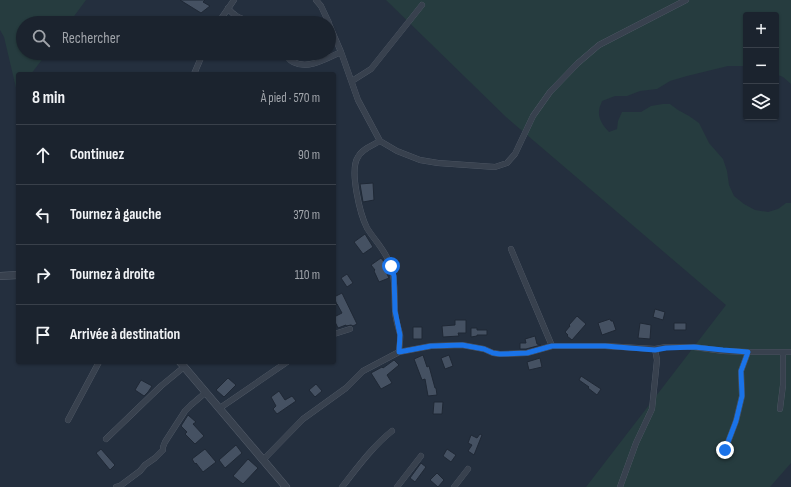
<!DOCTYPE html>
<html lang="fr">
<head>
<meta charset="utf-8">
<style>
  :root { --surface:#1b232e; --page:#242b36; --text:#f1f3f6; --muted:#a0a4aa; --line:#39404a }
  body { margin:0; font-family:"Sofia Sans Condensed",sans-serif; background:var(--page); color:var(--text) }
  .controls { position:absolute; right:12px; top:12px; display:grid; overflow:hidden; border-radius:4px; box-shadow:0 1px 3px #0004 }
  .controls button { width:36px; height:36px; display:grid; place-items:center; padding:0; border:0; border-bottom:1px solid var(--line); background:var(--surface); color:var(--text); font:20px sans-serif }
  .stop { position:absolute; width:12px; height:12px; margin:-9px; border:3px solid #1a73e8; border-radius:50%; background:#fff }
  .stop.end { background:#1a73e8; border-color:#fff; box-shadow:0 1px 4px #0008 }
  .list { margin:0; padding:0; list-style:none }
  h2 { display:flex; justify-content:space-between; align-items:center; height:52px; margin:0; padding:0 16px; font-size:17px }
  h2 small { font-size:13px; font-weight:400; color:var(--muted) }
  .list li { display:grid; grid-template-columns:26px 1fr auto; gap:12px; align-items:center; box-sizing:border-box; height:60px; padding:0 16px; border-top:1px solid var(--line) }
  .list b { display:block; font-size:15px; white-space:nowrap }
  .list em { font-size:13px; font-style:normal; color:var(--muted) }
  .icon { flex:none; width:22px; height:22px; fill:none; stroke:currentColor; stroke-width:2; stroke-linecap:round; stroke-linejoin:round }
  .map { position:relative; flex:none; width:791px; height:487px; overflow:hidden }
  .search { position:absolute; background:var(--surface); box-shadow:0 1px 3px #0004; left:16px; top:16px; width:320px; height:44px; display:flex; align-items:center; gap:10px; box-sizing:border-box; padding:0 14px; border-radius:22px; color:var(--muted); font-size:15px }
  .panel { position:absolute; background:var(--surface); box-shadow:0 1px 3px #0004; left:16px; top:72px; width:320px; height:292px; border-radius:4px }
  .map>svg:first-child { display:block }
  .green { fill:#263c3f }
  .building { fill:#455162; stroke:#1f2835 }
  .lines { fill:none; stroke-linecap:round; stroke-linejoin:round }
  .minor-casing { stroke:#565f6c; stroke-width:6 }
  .tertiary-casing { stroke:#565f6c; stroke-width:8 }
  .minor { stroke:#38414e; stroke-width:5.5 }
  .tertiary { stroke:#38414e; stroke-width:7 }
  .route { stroke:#1a73e8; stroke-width:5 }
</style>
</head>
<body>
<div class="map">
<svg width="791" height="487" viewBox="0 0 791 487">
  <rect width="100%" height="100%" fill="#242f3e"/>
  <!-- green -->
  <path class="green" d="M0 0H86L69 23H23V53H47L31 74H18L17 92 4 37 0 30Z
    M386 0H791V84L783 77 776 74V15H746V66H728L687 76 670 81 657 89 640 91 627 96H615L602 101C601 104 599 108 599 111 598 119 604 127 609 132L617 129 618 121 622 112H641L651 106 663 104H670L678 110 689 116 699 123 709 143 723 159 727 171 729 185 734 196 744 204 755 210 768 212 778 209 786 203H791V463L770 487H586L726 305 506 117Z"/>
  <!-- building -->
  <path class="building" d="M180 0H205L203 2 210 6 201 13Z
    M373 183 374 200 363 202 360 184Z
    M365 234 373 247 363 254 354 242Z
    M381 258 385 263 384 264 388 273 387 274 389 278 379 282 374 271 375 270 371 265Z
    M347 274 353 283 347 287 341 278Z
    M342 293 357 324 353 326 351 325 346 326V325L338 328 334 320V317L342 313 337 304V305L334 297Z
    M655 309 665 312 663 320 653 317Z
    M577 316 586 324 572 340 567 336 568 335 565 332 570 326 569 325Z
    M610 319 611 321H613L616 330 602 335 598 323Z
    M455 320H466V333H458L459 336 443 337 442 326 455 325Z
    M640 323 651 325 650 339 638 338Z
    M674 323H686V330H674Z
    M413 327H422V339H413Z
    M471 328H477V330H487V335H477V336L471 337Z
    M535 336 537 344 541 345 526 349H520V343H526L525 339Z
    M423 355 427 367 429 366 435 388H436L437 395 428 396 425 379 422 380 414 359Z
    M449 355 453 366 445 369 441 358Z
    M540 358 542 367 529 370 527 362Z
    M394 360 399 365 387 375 392 383 381 389 371 373 382 367 383 368Z
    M581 376 601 389 597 395 588 388 589 387 579 380Z
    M228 378 236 385 224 397 216 390Z
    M141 380 152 386 148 392 144 396 135 390Z
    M316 384 322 391 315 397 309 390Z
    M279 391 285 400 292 396 296 401 277 414 273 409 276 406 271 397Z
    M434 402H443L442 414H433Z
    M188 415 196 422 193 424 204 436 195 444 185 434 187 432 181 426Z
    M480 434 482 435 474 455 468 451 472 445 468 443 471 435 477 438Z
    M236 445 242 453 225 468 219 460Z
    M101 449 115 465 110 470 96 453Z
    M205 449 216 462 203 472 196 463 195 464 192 459Z
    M447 449 456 455 451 462 443 456Z
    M248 459 258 468 243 484 233 476Z
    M421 463 426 467 415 482 410 478Z
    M437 473 444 480 438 487 430 480Z"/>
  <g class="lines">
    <!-- minor casing -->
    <g class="minor-casing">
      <path id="minor" d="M316 0 321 6 329 23
        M228 8C234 17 243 19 253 23
        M218 23 234 0
        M329 24 341 52 358 100 380 141 397 151 420 160 438 163 495 167 507 163 515 154 533 116 550 92 578 63 599 45 686 0
        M284 53C287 56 290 61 293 62 309 70 327 58 341 52
        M194 74 203 53
        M352 81 371 69 422 5
        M380 141C373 145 362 149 358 157 349 170 360 214 367 228 375 241 387 252 391 267 396 280 394 295 395 310 395 318 398 326 400 334 401 339 399 346 399 352
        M511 249 552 346
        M334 334 350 329
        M220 408 287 362
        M780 409 783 385V353
        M68 420 99 362
        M106 439 161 386 184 367
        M725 450 736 421 742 396 741 371 748 352
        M263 460 303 419 346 388 363 371 399 352 431 346 462 345 484 349 493 353 500 354 527 353 552 346H605L655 349 666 347H694L723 351 748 352H791
        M116 487 120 486 140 471 145 465 155 458 163 450V447L165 442 185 411 191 405 205 393
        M342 487C357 468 373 446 392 431
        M397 487 421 456
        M454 487 468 469
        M620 487 636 443 652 409 657 360 655 349"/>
    </g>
    <!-- tertiary casing -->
    <g class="tertiary-casing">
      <path id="tertiary" d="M0 276 18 275
        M180 362 286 487"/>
    </g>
    <!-- minor -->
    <use href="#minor" class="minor"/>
    <!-- tertiary -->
    <use href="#tertiary" class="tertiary"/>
  </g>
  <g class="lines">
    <!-- route -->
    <path class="route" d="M391 266 394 276 395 311 400 335 399 352 431 346 462 345 484 349 493 353 500 354 527 353 552 346H605L655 350 666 348 694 347 723 350 748 352 741 371 742 396 736 421 725 450"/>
  </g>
</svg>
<div class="controls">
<button>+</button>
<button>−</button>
<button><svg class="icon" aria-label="layers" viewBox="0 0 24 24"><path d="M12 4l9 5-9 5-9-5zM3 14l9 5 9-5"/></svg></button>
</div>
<div class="stop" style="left:391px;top:266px"></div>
<div class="stop end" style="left:725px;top:450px"></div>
<div class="search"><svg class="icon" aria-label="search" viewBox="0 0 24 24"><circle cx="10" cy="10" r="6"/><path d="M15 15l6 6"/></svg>Rechercher</div>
<section class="panel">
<h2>8 min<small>À pied · 570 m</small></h2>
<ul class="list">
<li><svg class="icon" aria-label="ahead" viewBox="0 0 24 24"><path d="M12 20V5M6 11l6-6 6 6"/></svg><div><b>Continuez</b></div><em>90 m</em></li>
<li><svg class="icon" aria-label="left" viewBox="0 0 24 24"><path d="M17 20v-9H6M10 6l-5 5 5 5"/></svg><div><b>Tournez à gauche</b></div><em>370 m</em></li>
<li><svg class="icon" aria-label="right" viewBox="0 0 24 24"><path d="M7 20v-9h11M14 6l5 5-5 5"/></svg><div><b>Tournez à droite</b></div><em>110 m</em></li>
<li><svg class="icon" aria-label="arrive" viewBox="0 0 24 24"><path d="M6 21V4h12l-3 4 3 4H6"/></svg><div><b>Arrivée à destination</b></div></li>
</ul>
</section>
</div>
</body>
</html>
